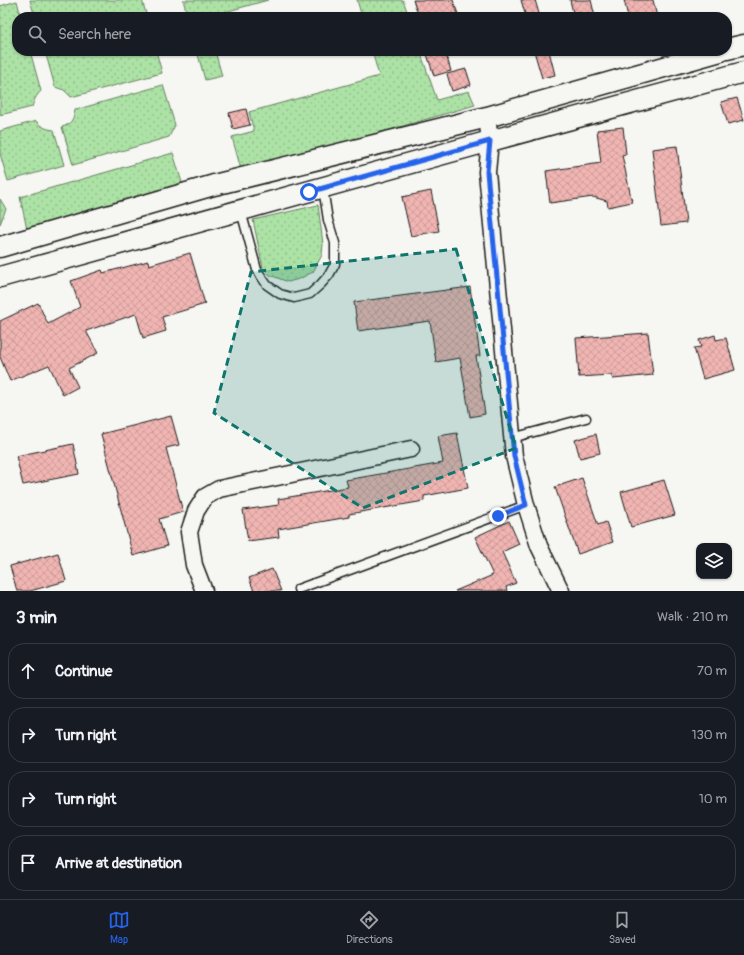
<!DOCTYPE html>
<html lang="en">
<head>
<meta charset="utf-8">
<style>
  :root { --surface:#171b24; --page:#20242c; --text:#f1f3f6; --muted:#9ea1a6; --line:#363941; --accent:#2563eb }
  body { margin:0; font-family:Pangolin,sans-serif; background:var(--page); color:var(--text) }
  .controls { position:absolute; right:12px; bottom:12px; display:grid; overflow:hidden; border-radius:8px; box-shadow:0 1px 3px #0004 }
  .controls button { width:36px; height:36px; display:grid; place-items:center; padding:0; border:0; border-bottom:1px solid var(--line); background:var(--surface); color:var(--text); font:20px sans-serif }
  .stop { position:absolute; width:12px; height:12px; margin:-9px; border:3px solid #2563eb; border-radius:50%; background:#fff }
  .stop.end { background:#2563eb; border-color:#fff; box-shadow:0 1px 4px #0008 }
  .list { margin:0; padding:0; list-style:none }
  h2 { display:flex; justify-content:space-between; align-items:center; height:52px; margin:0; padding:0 16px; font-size:17px }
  h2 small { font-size:13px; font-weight:400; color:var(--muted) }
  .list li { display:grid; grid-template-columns:26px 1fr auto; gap:12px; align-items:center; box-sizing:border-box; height:56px; margin:0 8px 8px; padding:0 8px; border:1px solid var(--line); border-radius:16px }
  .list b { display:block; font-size:15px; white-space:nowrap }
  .list em { font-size:13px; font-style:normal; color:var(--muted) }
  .icon { flex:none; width:22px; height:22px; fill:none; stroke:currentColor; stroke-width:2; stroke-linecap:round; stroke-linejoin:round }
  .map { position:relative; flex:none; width:744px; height:591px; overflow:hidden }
  .search { position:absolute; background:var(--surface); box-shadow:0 1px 3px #0004; left:12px; right:12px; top:12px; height:44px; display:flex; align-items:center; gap:10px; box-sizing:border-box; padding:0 14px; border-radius:16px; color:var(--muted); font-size:15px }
  .sheet { height:308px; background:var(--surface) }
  nav { display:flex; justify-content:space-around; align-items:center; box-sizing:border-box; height:56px; border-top:1px solid var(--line); background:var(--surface); font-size:11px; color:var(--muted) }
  nav a { display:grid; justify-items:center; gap:2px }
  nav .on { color:var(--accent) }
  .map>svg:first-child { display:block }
  .green { fill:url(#green-dots); stroke:#647f60 }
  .building { fill:url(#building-cross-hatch); stroke:#1c1c1c }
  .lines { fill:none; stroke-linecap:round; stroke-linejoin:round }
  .service-casing { stroke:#1c1c1c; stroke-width:11 }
  .minor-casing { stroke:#1c1c1c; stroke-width:19 }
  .tertiary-casing { stroke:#1c1c1c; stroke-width:23 }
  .service { stroke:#f6f6f2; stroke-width:8 }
  .minor { stroke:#f6f6f2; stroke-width:16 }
  .tertiary { stroke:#f6f6f2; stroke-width:20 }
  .route { stroke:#2563eb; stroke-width:5 }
  .marked { fill:#0f766e; fill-opacity:0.2; stroke:#0f766e; stroke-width:3; stroke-dasharray:8 5; stroke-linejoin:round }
</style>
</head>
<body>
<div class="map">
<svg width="744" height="591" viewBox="0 0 744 591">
  <defs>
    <pattern id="green-dots" width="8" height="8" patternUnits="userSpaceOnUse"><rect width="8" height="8" fill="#ace2a5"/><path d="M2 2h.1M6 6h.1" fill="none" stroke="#93c18d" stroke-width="1.8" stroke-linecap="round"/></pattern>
    <pattern id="building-cross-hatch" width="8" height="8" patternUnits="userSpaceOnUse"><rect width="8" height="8" fill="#f0b5b2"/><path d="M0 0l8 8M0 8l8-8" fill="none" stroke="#cd9b98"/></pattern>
  </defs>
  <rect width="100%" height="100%" fill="#f6f6f2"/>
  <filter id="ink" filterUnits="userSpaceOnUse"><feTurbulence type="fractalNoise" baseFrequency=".025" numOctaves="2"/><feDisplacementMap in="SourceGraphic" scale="8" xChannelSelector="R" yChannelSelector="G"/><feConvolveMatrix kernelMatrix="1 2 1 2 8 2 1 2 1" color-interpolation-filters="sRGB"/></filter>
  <g filter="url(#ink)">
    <!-- green -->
    <path class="green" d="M30 0H142L147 17H35Z
      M183 0H268L207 17H188Z
      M357 0H403L409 17H362Z
      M17 1 21 17H17V51H30L41 91C36 96 34 100 32 107L0 115V6Z
      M45 51H156L162 73 71 97 64 90 55 87Z
      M197 51H215L222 76 205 80Z
      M372 51H420L437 100 469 91 475 105 242 173 232 137 254 131 249 112 379 76Z
      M163 85 175 125 169 137 73 165 62 127C70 125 74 119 75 110Z
      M36 121C41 127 46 129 54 130L64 165 8 181 0 154V131Z
      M173 153 184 189 28 234 20 197Z
      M0 199 6 209 0 224Z
      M318 205 323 244 322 255 313 272 299 279 288 282 270 275 263 268 253 220Z"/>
    <!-- building -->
    <path class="building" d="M413 0H453L459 17H419Z
      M521 0H535L540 17H526Z
      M570 0H591L595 17H574Z
      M624 0H653L657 17H628Z
      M426 51H445L451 71 434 76Z
      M534 51H549L555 75 542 78Z
      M466 69 471 85 452 91 447 74Z
      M737 98 744 120 728 124 721 102Z
      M246 109 250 125 233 129 229 113Z
      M623 127 626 154 622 155 632 202 608 207 607 201 593 197 550 203 546 171 601 163 597 130Z
      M677 146 686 223 661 226 652 149Z
      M431 191 439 231 411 236 402 197Z
      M190 253 205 304 162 317 166 331 143 338 136 314 86 331 98 353 69 368 78 387 63 395 49 365 10 381 0 357V321L38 303 48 324 80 307 71 281 102 270 103 273 148 261 149 265Z
      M470 287 480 356H476L485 414 470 417 460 358 436 362 430 321 358 331 354 302Z
      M648 333 653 375 613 379 611 375 579 377 576 338Z
      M715 335 716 340 726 338 735 370 703 379 694 348 701 347 699 340Z
      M171 416 179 445 166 448 183 512 159 519 167 546 133 556 101 434Z
      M457 433 468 488 424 496V501L349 514V517L278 529 279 537 248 541 243 510 279 505 278 499 348 487 346 480 443 463 438 436Z
      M596 434 600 453 580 458 575 440Z
      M73 444 79 474 23 485 16 456Z
      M582 478 598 525 606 522 613 542 578 554 555 487Z
      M664 480 675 515 631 527 621 492Z
      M509 521 519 544 502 552 516 583 506 587 507 591H455L493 575 475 537Z
      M58 553 66 581 30 591H17L10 566Z
      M272 569 281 591H254L249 578Z"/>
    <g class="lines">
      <!-- service casing -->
      <g class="service-casing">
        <path id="service" d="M241 211 257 270 267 285 280 294 294 298 310 294 321 284 329 275 335 264V243L328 220 323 188
          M512 438 586 418
          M298 589 526 505"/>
      </g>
      <!-- minor casing -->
      <g class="minor-casing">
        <path id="minor" d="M487 117 490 141 487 172 514 456 526 505 539 546 561 591
          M204 591 194 565 189 532 196 511 205 497 219 489 411 449"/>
      </g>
      <!-- tertiary casing -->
      <g class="tertiary-casing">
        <path id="tertiary" d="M727 49 744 45
          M0 247 214 185 487 117 721 51
          M0 277 490 141 744 72"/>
      </g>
      <!-- service -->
      <use href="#service" class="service"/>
      <!-- minor -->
      <use href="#minor" class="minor"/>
      <!-- tertiary -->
      <use href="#tertiary" class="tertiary"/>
    </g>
  </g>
  <g class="lines" filter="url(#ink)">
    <!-- route -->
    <path class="route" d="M309 192 490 141 487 172 514 456 526 505 498 516"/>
  </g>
  <!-- marked area -->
  <path class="marked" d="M456 249 516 448 363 508 214 413 251 272Z"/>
</svg>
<div class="controls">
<button><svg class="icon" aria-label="layers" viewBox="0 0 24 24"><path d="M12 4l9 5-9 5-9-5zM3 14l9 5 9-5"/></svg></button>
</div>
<div class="stop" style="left:309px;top:192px"></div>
<div class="stop end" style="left:498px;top:516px"></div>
<div class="search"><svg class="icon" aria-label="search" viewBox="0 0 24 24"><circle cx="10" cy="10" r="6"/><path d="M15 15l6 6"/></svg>Search here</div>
</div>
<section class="sheet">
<h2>3 min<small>Walk · 210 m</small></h2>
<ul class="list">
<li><svg class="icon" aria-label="ahead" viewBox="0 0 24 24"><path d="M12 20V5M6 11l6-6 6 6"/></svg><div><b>Continue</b></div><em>70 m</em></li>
<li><svg class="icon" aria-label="right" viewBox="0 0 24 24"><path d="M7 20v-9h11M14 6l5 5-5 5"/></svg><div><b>Turn right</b></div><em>130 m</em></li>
<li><svg class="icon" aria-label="right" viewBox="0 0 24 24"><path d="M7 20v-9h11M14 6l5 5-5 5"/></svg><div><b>Turn right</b></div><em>10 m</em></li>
<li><svg class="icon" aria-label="arrive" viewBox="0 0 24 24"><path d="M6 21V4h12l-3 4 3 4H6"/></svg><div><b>Arrive at destination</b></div></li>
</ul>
</section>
<nav>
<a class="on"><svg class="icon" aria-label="map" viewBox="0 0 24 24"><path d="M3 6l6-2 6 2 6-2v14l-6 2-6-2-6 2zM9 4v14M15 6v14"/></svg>Map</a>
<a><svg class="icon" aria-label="directions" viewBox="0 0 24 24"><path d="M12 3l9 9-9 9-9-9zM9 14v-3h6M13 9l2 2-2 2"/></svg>Directions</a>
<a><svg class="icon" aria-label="saved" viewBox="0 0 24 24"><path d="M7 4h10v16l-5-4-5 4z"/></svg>Saved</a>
</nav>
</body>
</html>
